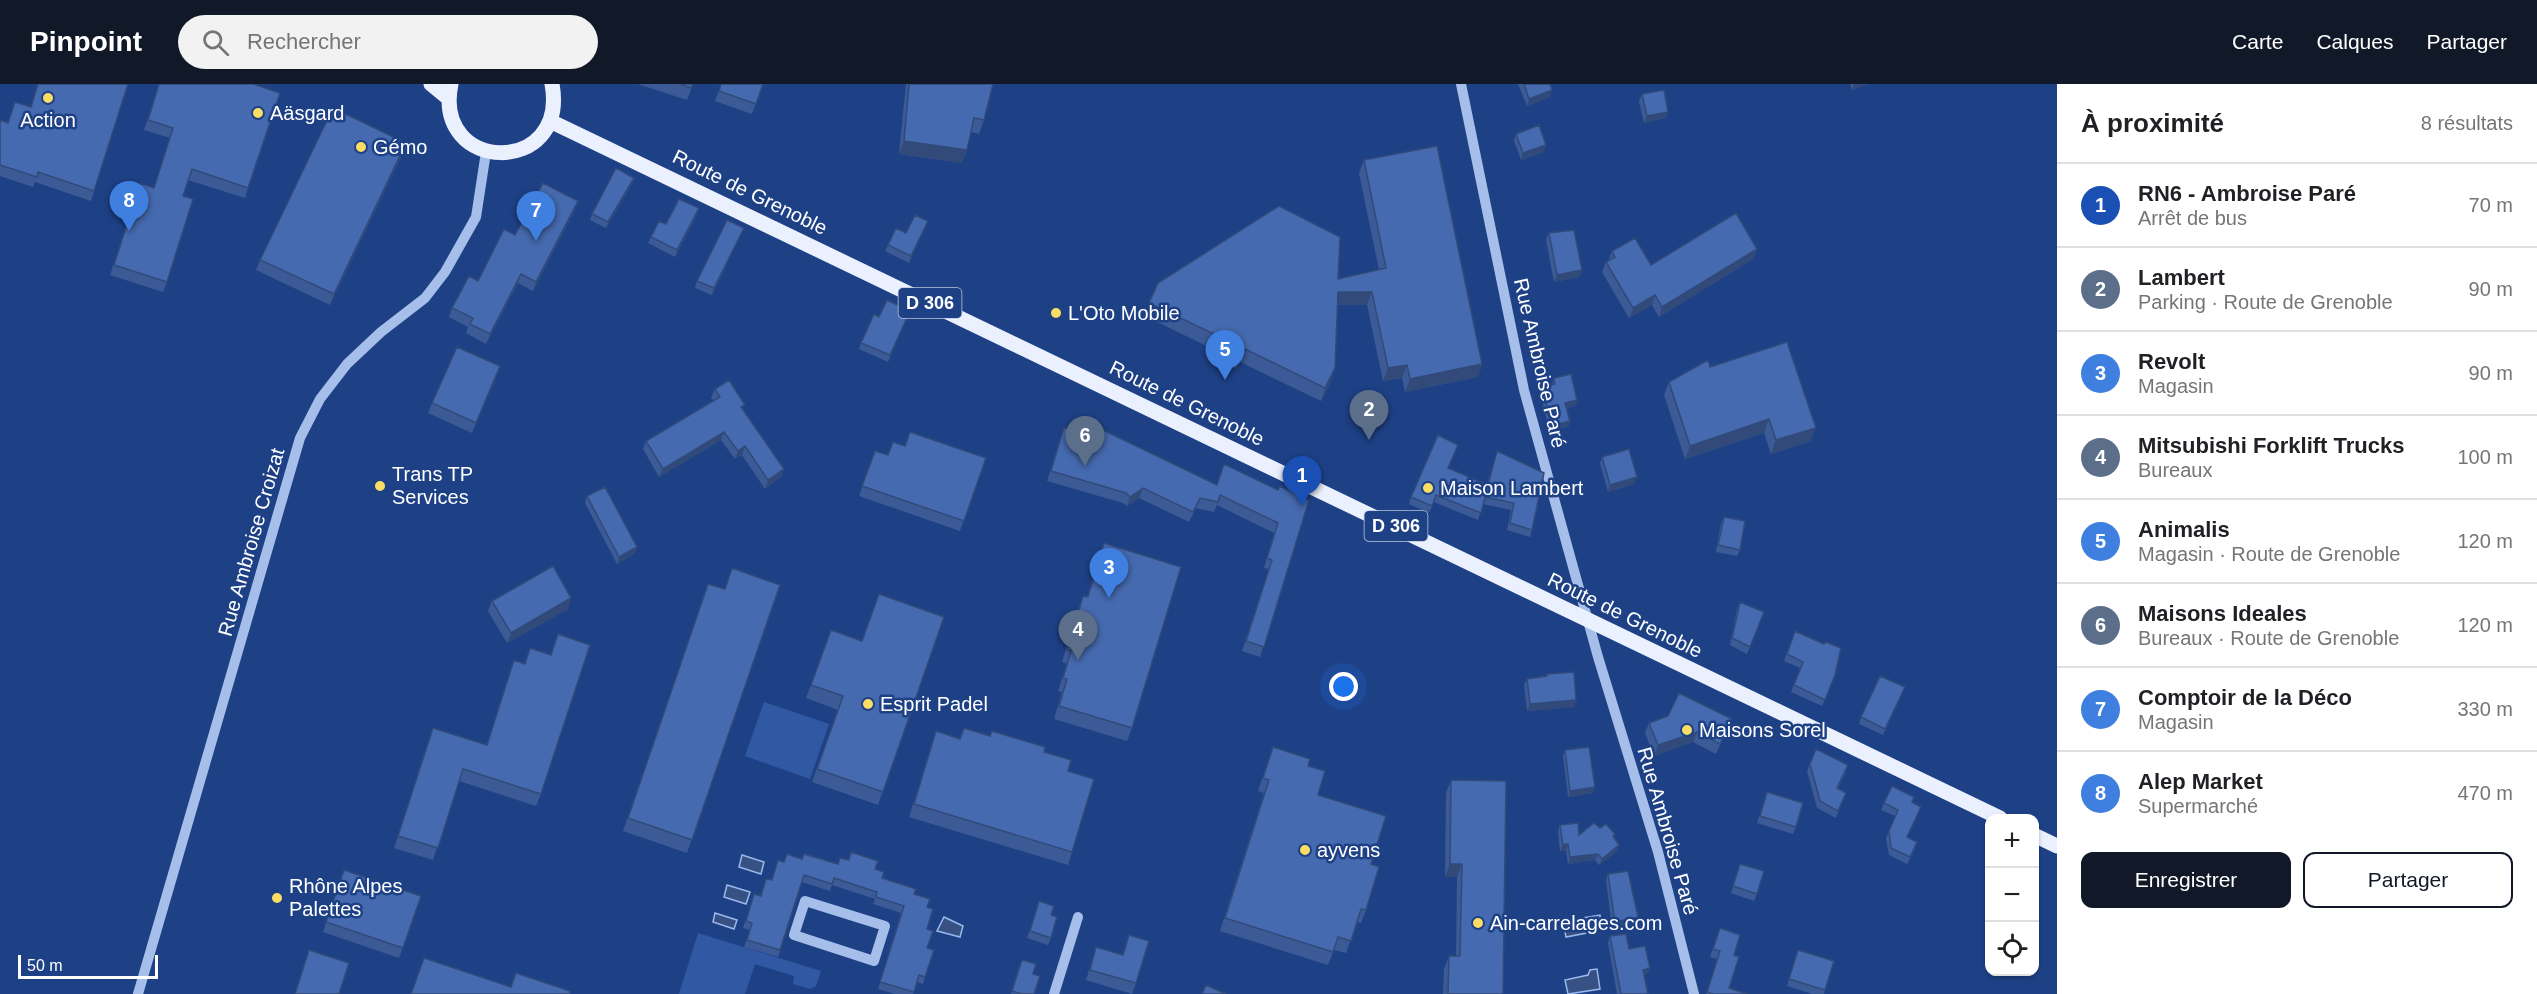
<!DOCTYPE html>
<html lang="fr">
<head>
<meta charset="utf-8">
<style>
  :root { --surface:#fff; --page:#f2f2f2; --text:#202124; --muted:#757577; --line:#e0e0e0; --accent:#111827 }
  body { margin:0; font-family:Arial,sans-serif; background:var(--page); color:var(--text) }
  .controls { position:absolute; right:18px; bottom:18px; display:grid; overflow:hidden; border-radius:12px; box-shadow:0 2px 4px #0004 }
  .controls button { width:54px; height:54px; display:grid; place-items:center; padding:0; border:0; border-bottom:2px solid var(--line); background:var(--surface); color:var(--text); font:30px sans-serif }
  .scale { position:absolute; left:18px; bottom:15px; width:140px; box-sizing:border-box; padding-left:6px; border:3px solid #fff; border-top:0; font-size:16px; line-height:21px; white-space:nowrap; color:#fff; -webkit-text-stroke:4px #1e4186; paint-order:stroke }
  .you { position:absolute; left:1344px; top:603px; width:21px; height:21px; margin:-15px; border:4px solid #fff; border-radius:50%; background:#1a73e8; box-shadow:0 0 0 9px #1a73e833 }
  .badge { display:grid; place-items:center; width:39px; height:39px; border-radius:50%; background:var(--accent); color:#fff; font-size:20px; font-weight:700 }
  .pin { position:absolute; translate:-50% -50px; filter:drop-shadow(0 2px 3px #0008) }
  .pin::after { content:''; position:absolute; top:32px; width:21px; height:18px; background:inherit; clip-path:polygon(0 0,100% 0,50% 100%) }
  .list { margin:0; padding:0; list-style:none }
  h2 { display:flex; justify-content:space-between; align-items:center; height:78px; margin:0; padding:0 24px; font-size:26px }
  h2 small { font-size:20px; font-weight:400; color:var(--muted) }
  .list li { display:grid; grid-template-columns:39px 1fr auto; gap:18px; align-items:center; box-sizing:border-box; height:84px; padding:0 24px; border-top:2px solid var(--line) }
  .list b { display:block; font-size:22px; white-space:nowrap }
  .list p { margin:0; font-size:20px; white-space:nowrap; color:var(--muted) }
  .list em { font-size:20px; font-style:normal; color:var(--muted) }
  .actions { display:flex; gap:12px; padding:18px 24px }
  .actions a { flex:1; padding:14px 0; border:2px solid var(--accent); border-radius:12px; text-align:center; font-size:21px; color:var(--accent) }
  .actions .main { background:var(--accent); color:#fff }
  .icon { flex:none; width:33px; height:33px; fill:none; stroke:currentColor; stroke-width:2; stroke-linecap:round; stroke-linejoin:round }
  .map { position:relative; flex:none; width:2057px; height:910px; overflow:hidden }
  header { display:flex; align-items:center; gap:36px; box-sizing:border-box; height:84px; padding:0 30px; background:var(--accent); color:#fff }
  header strong { font-size:28px }
  nav { display:flex; gap:33px; margin-inline-start:auto; font-size:21px }
  .search { width:420px; height:54px; background:var(--page); display:flex; align-items:center; gap:15px; box-sizing:border-box; padding:0 21px; border-radius:33px; color:var(--muted); font-size:22px }
  main { display:flex }
  aside { flex:1; background:var(--surface) }
  .map>svg:first-child { display:block }
  .green { fill:#3159a3 }
  .water { fill:#375184; stroke:#9ab8ec; stroke-width:1.5 }
  .lines { fill:none; stroke-linecap:round; stroke-linejoin:round }
  .minor { stroke:#a6beea; stroke-width:10 }
  .major { stroke:#ebf0fe; stroke-width:15 }
  .wall { fill:#3c5b96 }
  .shaded-wall { fill:#314a7a }
  .building { fill:#466aaf; stroke:#314a7a; stroke-width:1.5 }
  .poi-dot { fill:#f9dd65; stroke:#1e4186; stroke-width:2 }
  .labels { text-anchor:middle; dominant-baseline:central; stroke-width:5; stroke-linejoin:round; paint-order:stroke }
  .shield { fill:#1e4186; stroke:#bcc6db; stroke-width:1.5 }
  .shield-label { font-size:18px; font-weight:bold; fill:#fff }
  .poi-label { font-size:20px; fill:#fff; stroke:#1e4186; text-anchor:start }
  .street-label { font-size:20px; fill:#fff; stroke:#1e4186 }
</style>
</head>
<body>
<header>
<strong>Pinpoint</strong>
<div class="search"><svg class="icon" aria-label="search" viewBox="0 0 24 24"><circle cx="10" cy="10" r="6"/><path d="M15 15l6 6"/></svg>Rechercher</div>
<nav><a>Carte</a><a>Calques</a><a>Partager</a></nav>
</header>
<main>
<div class="map">
<svg width="2057" height="910" viewBox="0 0 2057 910">
  <rect width="100%" height="100%" fill="#1e4186"/>
  <!-- green -->
  <path class="green" d="M764 618 829 640 810 695 745 672Z
    M698 849 821 887 816 902 810 905 793 900 794 892 755 880 745 910H679Z"/>
  <!-- water -->
  <path class="water" d="M742 771 764 778 761 790 739 783Z
    M727 801 750 808 746 820 724 813Z
    M715 829 737 836 734 845 713 838Z
    M1600 831 1601 841 1597 847 1566 853 1563 837Z
    M944 833 963 842 960 853 937 847Z
    M1597 885 1600 905 1568 910 1565 896 1588 891 1590 886Z"/>
  <g class="lines">
    <!-- minor -->
    <path class="minor" d="M1461 0 1524 306 1598 573 1658 768 1694 910
      M805 817 885 842 874 877 794 851Z
      M138 910 300 354 320 315 347 280 381 248 425 214 445 188 476 133 486 68
      M1054 910 1078 833"/>
    <!-- major -->
    <path class="major" d="M431 0 448 14
      M451 0C432 90 569 93 552 0
      M550 37 2000 734
      M2034 751 2057 762"/>
  </g>
  <!-- wall -->
  <path class="wall" d="M159 0H253L248 104 245 114 188 96 183 112 167 198 163 208 110 191 140 99 154 104 170 54 144 46Z
    M638 0H693L687 16Z
    M721 0H763L752 30 715 17Z
    M906 0H993L984 36 979 50 971 48 967 66 962 79 899 70Z
    M1518 0H1550V13L1527 22Z
    M1850 0H1868L1852 6Z
    M1642 10 1668 28 1666 34 1644 39 1639 17Z
    M0 36 94 107 91 117 35 98 33 103 0 92Z
    M1516 50 1544 68 1521 76 1514 57Z
    M403 69 330 221 256 186 260 176Z
    M1364 76 1482 280 1478 293 1405 308 1402 294 1383 297 1367 221H1338L1331 297 1321 317 1240 278 1236 285 1221 277 1223 270 1145 232 1149 219 1338 195 1379 186 1359 89Z
    M634 94 632 100 606 144 590 136 592 130Z
    M578 117 575 126 533 207 518 199 486 260 466 249 468 243 449 233 452 224 478 197 515 151Z
    M699 124 697 131 675 173 648 159 651 153 666 140Z
    M925 144 909 179 885 167 888 161 906 149Z
    M1549 149 1582 186 1579 193 1554 198 1546 156Z
    M741 151 712 211 695 204 697 197Z
    M1757 165 1753 175 1659 233 1652 221 1629 234 1602 188 1606 178 1608 177 1612 167 1651 181Z
    M910 227 888 278 859 265 861 259 879 233Z
    M500 282 472 349 428 329 432 319Z
    M1710 283 1811 357 1771 370 1764 349 1685 375 1664 311 1669 298Z
    M1554 294 1577 316 1575 322 1566 324 1570 337 1568 343 1550 348 1540 309 1542 303 1552 301Z
    M715 305 743 326 781 393 765 405 742 371 735 375 721 356 659 393 643 365 646 357 714 317 711 314Z
    M1064 343 1217 401 1224 380 1278 406 1309 416 1260 573 1242 567 1269 485 1264 484 1274 449 1217 421 1214 428 1196 424 1189 438 1139 414 1127 422 1123 419 1047 397Z
    M905 362 986 374 960 447 859 412 875 367 888 371Z
    M1497 367 1532 446 1530 453 1507 446 1511 426 1483 420 1478 436 1434 418 1429 429 1409 420 1411 413 1448 384 1487 401Z
    M1602 373 1634 400 1608 408 1600 380Z
    M587 412 637 463 634 470 617 480 585 419Z
    M1724 433 1740 466 1737 472 1716 468 1721 439Z
    M1104 459 1132 644 1127 657 1054 635 1062 608 1058 607 1067 580 1062 578 1078 525 1083 512 1087 513Z
    M708 500 724 505 780 501 687 769 623 747Z
    M492 517 568 525 507 559 488 527Z
    M1740 518 1764 528 1747 570 1730 561 1737 525Z
    M944 533 878 721 812 698 838 626 806 614 831 546 862 557Z
    M1795 547 1835 591 1822 622 1791 608 1800 584 1784 577Z
    M551 571 541 710 536 722 459 697 433 776 394 764 429 656 486 661 525 580Z
    M1547 590 1576 616 1574 623 1527 627 1524 601 1527 595 1546 592Z
    M1902 610 1883 651 1859 640 1861 633Z
    M1732 635 1716 670 1693 658 1654 672 1645 649 1649 639Z
    M964 644 1044 668 1068 687 1072 768 1068 781 909 733 936 647 960 654Z
    M1273 663 1308 682 1318 711 1371 780 1366 826 1361 839 1357 838 1346 869 1334 866 1328 881 1220 847 1264 709 1258 707Z
    M1565 666 1593 709 1568 713 1563 672Z
    M1810 680 1846 688 1838 704 1846 709 1836 734 1817 724 1807 687Z
    M1451 696 1503 910H1443L1444 885 1449 872H1456L1457 793H1445L1446 709Z
    M1914 713 1912 718 1918 730 1907 754 1915 765 1907 780 1889 771 1886 754 1895 732 1881 726 1884 719Z
    M1765 715 1796 743 1793 750 1757 739Z
    M1560 741 1579 751 1600 744 1614 753 1617 767 1599 781 1595 776 1568 780 1566 767H1560L1558 747Z
    M802 775 875 785 882 794 914 810 927 823V864L925 893 923 900 917 898 913 910H895L878 905 901 829 873 820 875 815 832 801 830 807 802 798 778 873 744 863 750 846 743 844 754 810 760 812 784 778Z
    M1740 780 1757 810 1754 817 1731 809Z
    M344 786 421 812 399 874 323 848Z
    M1608 790 1638 833 1635 840 1612 844 1606 796Z
    M1037 824 1051 831V854L1048 861 1027 854Z
    M1720 844 1734 871 1729 904 1747 910H1706L1717 875 1710 873Z
    M1129 851 1136 899 1132 910 1086 896 1096 863 1123 871Z
    M1610 852 1629 865 1647 890 1644 891 1648 910H1617L1608 859Z
    M1796 872 1825 906 1824 910H1812L1787 902Z
    M1019 882 1033 890 1034 910H1011Z"/>
  <!-- shaded-wall -->
  <path class="shaded-wall" d="M1854 0H1868L1852 6Z
    M1552 6 1550 13 1527 22 1529 15Z
    M1668 28 1666 34 1644 39 1647 32Z
    M904 57 967 66 962 79 899 70Z
    M406 59 403 69 330 221 334 210Z
    M1546 61 1544 68 1521 76 1523 69Z
    M634 94 632 100 606 144 608 138Z
    M578 117 575 126 533 207 536 198Z
    M699 124 697 131 675 173 677 166Z
    M928 137 925 144 909 179 911 172Z
    M744 144 741 151 712 211 714 204Z
    M1757 165 1753 175 1659 233 1662 223Z
    M1582 186 1579 193 1554 198 1557 191Z
    M521 190 518 199 486 260 490 250Z
    M1338 208H1372L1367 221H1333Z
    M1655 211 1652 221 1629 234 1633 224Z
    M1245 265 1240 278 1236 285 1241 272Z
    M1482 280 1478 293 1405 308 1410 295Z
    M1407 281 1402 294 1383 297 1388 284Z
    M500 282 497 292 472 349 476 339Z
    M1335 284 1331 297 1321 317 1325 304Z
    M1577 316 1575 322 1563 325 1565 319Z
    M1769 335 1764 349 1685 375 1690 362Z
    M1570 337 1568 343 1550 348 1552 342Z
    M1816 344 1811 357 1771 370 1776 356Z
    M724 348 721 356 659 393 663 385Z
    M745 362 742 371 735 375 738 367Z
    M784 385 781 393 765 405 768 396Z
    M1637 393 1634 400 1608 408 1610 401Z
    M1143 404 1139 414 1127 422 1130 413Z
    M637 463 634 470 617 480 619 473Z
    M571 514 568 525 507 559 511 549Z
    M1576 616 1574 623 1527 627 1530 620Z
    M1732 635 1728 645 1716 670 1720 660Z
    M1697 648 1693 658 1654 672 1658 661Z
    M1595 703 1593 709 1568 713 1570 707Z
    M1568 760 1566 767H1560L1563 761Z
    M1619 761 1617 767 1599 781 1602 775Z
    M1598 770 1595 776 1568 780 1570 773Z
    M1450 780H1462L1457 793H1445Z
    M1638 833 1635 840 1612 844 1615 838Z
    M1650 884 1647 890 1640 892 1643 886Z"/>
  <!-- building -->
  <path class="building" d="M38 0H128L94 107 38 88 37 93 0 81V36L8 39 15 18 31 23Z
    M159 0H253L280 9 248 104 192 85 183 112 193 115 167 198 114 181 140 99 154 104 173 44 148 36Z
    M680 0H693L691 4Z
    M721 0H763L756 20 719 7Z
    M909 0H993L984 36 974 34 967 66 904 57Z
    M1524 0H1550L1552 6 1529 15Z
    M1664 6 1668 28 1647 32 1642 10Z
    M333 24 406 59 334 210 260 176Z
    M1539 41 1546 61 1523 69 1516 50Z
    M1437 62 1482 280 1410 295 1407 281 1388 284 1372 208H1338L1335 284 1325 304 1245 265 1241 272 1226 264 1229 257 1149 219 1158 199 1279 122 1340 153 1338 195 1386 184 1364 76Z
    M616 84 634 94 608 138 592 130Z
    M543 99 578 117 536 198 521 190 490 250 470 240 473 234 452 224 469 192 478 197 504 145 515 151Z
    M679 115 699 124 677 166 651 153 659 137 666 140Z
    M1736 129 1757 165 1662 223 1655 211 1633 224 1606 178 1615 173 1612 167 1635 154 1651 181Z
    M915 131 928 137 911 172 888 161 896 144 906 149Z
    M727 136 744 144 714 204 697 197Z
    M1574 146 1582 186 1557 191 1549 149Z
    M887 216 910 227 890 271 861 259 874 230 879 233Z
    M1787 258 1816 344 1776 356 1769 335 1690 362 1669 298 1708 276 1710 283Z
    M457 263 500 282 476 339 432 319Z
    M1571 290 1577 316 1565 319 1570 337 1552 342 1542 303 1555 300 1554 294Z
    M729 296 745 321 741 323 784 385 768 396 745 362 738 367 724 348 663 385 646 357 720 313 715 305Z
    M1078 334 1217 401 1224 380 1278 406 1280 402 1309 416 1264 563 1246 557 1272 476 1267 474 1278 439 1220 411 1218 418 1200 414 1193 428 1143 404 1130 413 1126 409 1051 387 1064 343 1072 347Z
    M910 348 986 374 964 437 862 402 875 367 888 371 893 358 905 362Z
    M1438 351 1458 361 1448 384 1488 401 1497 367 1544 389 1532 446 1510 439 1514 419 1485 413 1481 429 1436 411 1432 422 1411 413Z
    M1629 365 1637 393 1610 401 1602 373Z
    M605 403 637 463 619 473 587 412Z
    M1724 433 1745 437 1740 466 1718 461Z
    M1104 459 1181 483 1132 644 1059 622 1067 595 1063 594 1071 567 1067 565 1083 512 1088 513Z
    M553 482 571 514 511 549 492 517Z
    M732 484 780 501 692 756 628 734 708 500 725 505Z
    M879 510 944 533 883 708 817 685 843 612 811 601 831 546 862 557Z
    M1740 518 1764 528 1750 563 1732 554Z
    M1795 547 1824 560 1826 558 1841 564 1835 591 1825 616 1794 601 1803 578 1787 570Z
    M558 550 590 561 541 710 463 685 438 764 398 752 433 644 487 661 514 576 525 580 530 564 551 571Z
    M1574 588 1576 616 1530 620 1527 595 1547 592V590Z
    M1880 592 1905 603 1885 645 1861 633Z
    M1679 609 1732 635 1720 660 1697 648 1658 661 1649 639 1668 632Z
    M964 644 990 652 992 647 1045 663 1044 668 1071 676 1068 687 1094 695 1072 768 914 720 936 647 960 655Z
    M1273 663 1310 675 1308 682 1325 687 1318 711 1386 732 1371 780 1379 783 1366 826 1361 825 1351 857 1338 853 1333 868 1225 834 1269 696 1263 694Z
    M1589 663 1595 703 1570 707 1565 666Z
    M1816 665 1848 681 1837 704 1846 709 1838 727 1820 717 1810 680Z
    M1451 696 1506 697 1503 910H1448L1449 872H1460L1462 780H1450Z
    M1892 702 1914 713 1912 718 1921 723 1907 753 1917 758 1910 773 1891 764 1889 747 1898 726 1884 719Z
    M1767 708 1803 719 1796 743 1760 732Z
    M1578 739 1579 751 1594 739 1600 744 1606 740 1615 750 1613 752 1619 761 1602 775 1598 770 1570 773 1568 760 1563 761 1560 741Z
    M851 768 878 777 875 785 884 788 882 794 916 805 914 810 930 815 927 823 933 825 927 845 933 847 927 864 934 866 925 893 919 891 914 908 880 898 904 822 876 813 877 808 834 794 832 800 804 791 780 866 747 856 752 839 746 837 754 810 761 812 766 795 772 796 778 776 784 778 787 770 802 775 804 770 838 780 840 774 849 776Z
    M1740 780 1764 787 1757 810 1733 802Z
    M344 786 421 812 403 864 326 838Z
    M1628 787 1638 833 1615 838 1608 790Z
    M1039 817 1054 822 1051 831 1057 833 1051 854 1030 847Z
    M1720 844 1740 851 1734 871 1739 873 1729 904 1747 910H1713L1707 908 1720 867 1713 865Z
    M1626 850 1629 865 1645 862 1650 884 1643 886 1648 910H1621L1610 852Z
    M1129 851 1149 857 1136 899 1090 886 1096 863 1123 871Z
    M309 866 349 879 339 910H295Z
    M1798 866 1834 877 1825 906 1789 895Z
    M424 874 511 903 516 889 570 907V910H411Z
    M1022 876 1036 880 1033 890 1040 892 1034 910H1022L1012 907Z
    M1206 901 1226 910H1202Z"/>
  <!-- markers -->
  <g class="poi-dot">
    <circle cx="48" cy="14" r="6"/>
    <circle cx="258" cy="29" r="6"/>
    <circle cx="361" cy="63" r="6"/>
    <circle cx="1056" cy="229" r="6"/>
    <circle cx="380" cy="402" r="6"/>
    <circle cx="1428" cy="404" r="6"/>
    <circle cx="868" cy="620" r="6"/>
    <circle cx="1687" cy="646" r="6"/>
    <circle cx="1305" cy="766" r="6"/>
    <circle cx="277" cy="814" r="6"/>
    <circle cx="1478" cy="839" r="6"/>
  </g>
  <g class="labels">
    <!-- shield labels -->
    <g class="shield">
      <rect x="898.5" y="204" width="63" height="30" rx="4.5"/>
      <rect x="1364.5" y="427" width="63" height="30" rx="4.5"/>
    </g>
    <g class="shield-label">
      <text x="930" y="219">D 306</text>
      <text x="1396" y="442">D 306</text>
    </g>
    <!-- poi labels -->
    <g class="poi-label">
      <text x="270" y="29">Aäsgard</text>
      <text x="48" y="36" text-anchor="middle">Action</text>
      <text x="373" y="63">Gémo</text>
      <text x="1068" y="229">L'Oto Mobile</text>
      <text x="392" y="390">Trans TP<tspan x="392" dy="23">Services</tspan></text>
      <text x="1440" y="404">Maison Lambert</text>
      <text x="880" y="620">Esprit Padel</text>
      <text x="1699" y="646">Maisons Sorel</text>
      <text x="1317" y="766">ayvens</text>
      <text x="289" y="802">Rhône Alpes<tspan x="289" dy="23">Palettes</tspan></text>
      <text x="1490" y="839">Ain-carrelages.com</text>
    </g>
    <!-- street labels -->
    <g class="street-label">
      <text transform="translate(750 108) rotate(26)">Route de Grenoble</text>
      <text transform="translate(1540 279) rotate(77)">Rue Ambroise Paré</text>
      <text transform="translate(1187 319) rotate(26)">Route de Grenoble</text>
      <text transform="translate(251 458) rotate(-74)">Rue Ambroise Croizat</text>
      <text transform="translate(1625 531) rotate(26)">Route de Grenoble</text>
      <text transform="translate(1668 747) rotate(74)">Rue Ambroise Paré</text>
    </g>
  </g>
</svg>
<div class="controls">
<button>+</button>
<button>−</button>
<button><svg class="icon" aria-label="locate" viewBox="0 0 24 24"><circle cx="12" cy="12" r="6"/><path d="M12 2v4M12 18v4M2 12h4M18 12h4"/></svg></button>
</div>
<div class="scale">50 m</div>
<div class="you"></div>
<div class="pin badge" style="left:1302px;top:422px;background:#1a4fb4">1</div>
<div class="pin badge" style="left:1369px;top:356px;background:#5c6f8a">2</div>
<div class="pin badge" style="left:1109px;top:514px;background:#3f7fe0">3</div>
<div class="pin badge" style="left:1078px;top:576px;background:#5c6f8a">4</div>
<div class="pin badge" style="left:1225px;top:296px;background:#3f7fe0">5</div>
<div class="pin badge" style="left:1085px;top:382px;background:#5c6f8a">6</div>
<div class="pin badge" style="left:536px;top:157px;background:#3f7fe0">7</div>
<div class="pin badge" style="left:129px;top:147px;background:#3f7fe0">8</div>
</div>
<aside>
<h2>À proximité<small>8 résultats</small></h2>
<ul class="list">
<li><span class="badge" style="background:#1a4fb4">1</span><div><b>RN6 - Ambroise Paré</b><p>Arrêt de bus</p></div><em>70 m</em></li>
<li><span class="badge" style="background:#5c6f8a">2</span><div><b>Lambert</b><p>Parking · Route de Grenoble</p></div><em>90 m</em></li>
<li><span class="badge" style="background:#3f7fe0">3</span><div><b>Revolt</b><p>Magasin</p></div><em>90 m</em></li>
<li><span class="badge" style="background:#5c6f8a">4</span><div><b>Mitsubishi Forklift Trucks</b><p>Bureaux</p></div><em>100 m</em></li>
<li><span class="badge" style="background:#3f7fe0">5</span><div><b>Animalis</b><p>Magasin · Route de Grenoble</p></div><em>120 m</em></li>
<li><span class="badge" style="background:#5c6f8a">6</span><div><b>Maisons Ideales</b><p>Bureaux · Route de Grenoble</p></div><em>120 m</em></li>
<li><span class="badge" style="background:#3f7fe0">7</span><div><b>Comptoir de la Déco</b><p>Magasin</p></div><em>330 m</em></li>
<li><span class="badge" style="background:#3f7fe0">8</span><div><b>Alep Market</b><p>Supermarché</p></div><em>470 m</em></li>
</ul>
<div class="actions"><a class="main">Enregistrer</a><a>Partager</a></div>
</aside>
</main>
</body>
</html>
